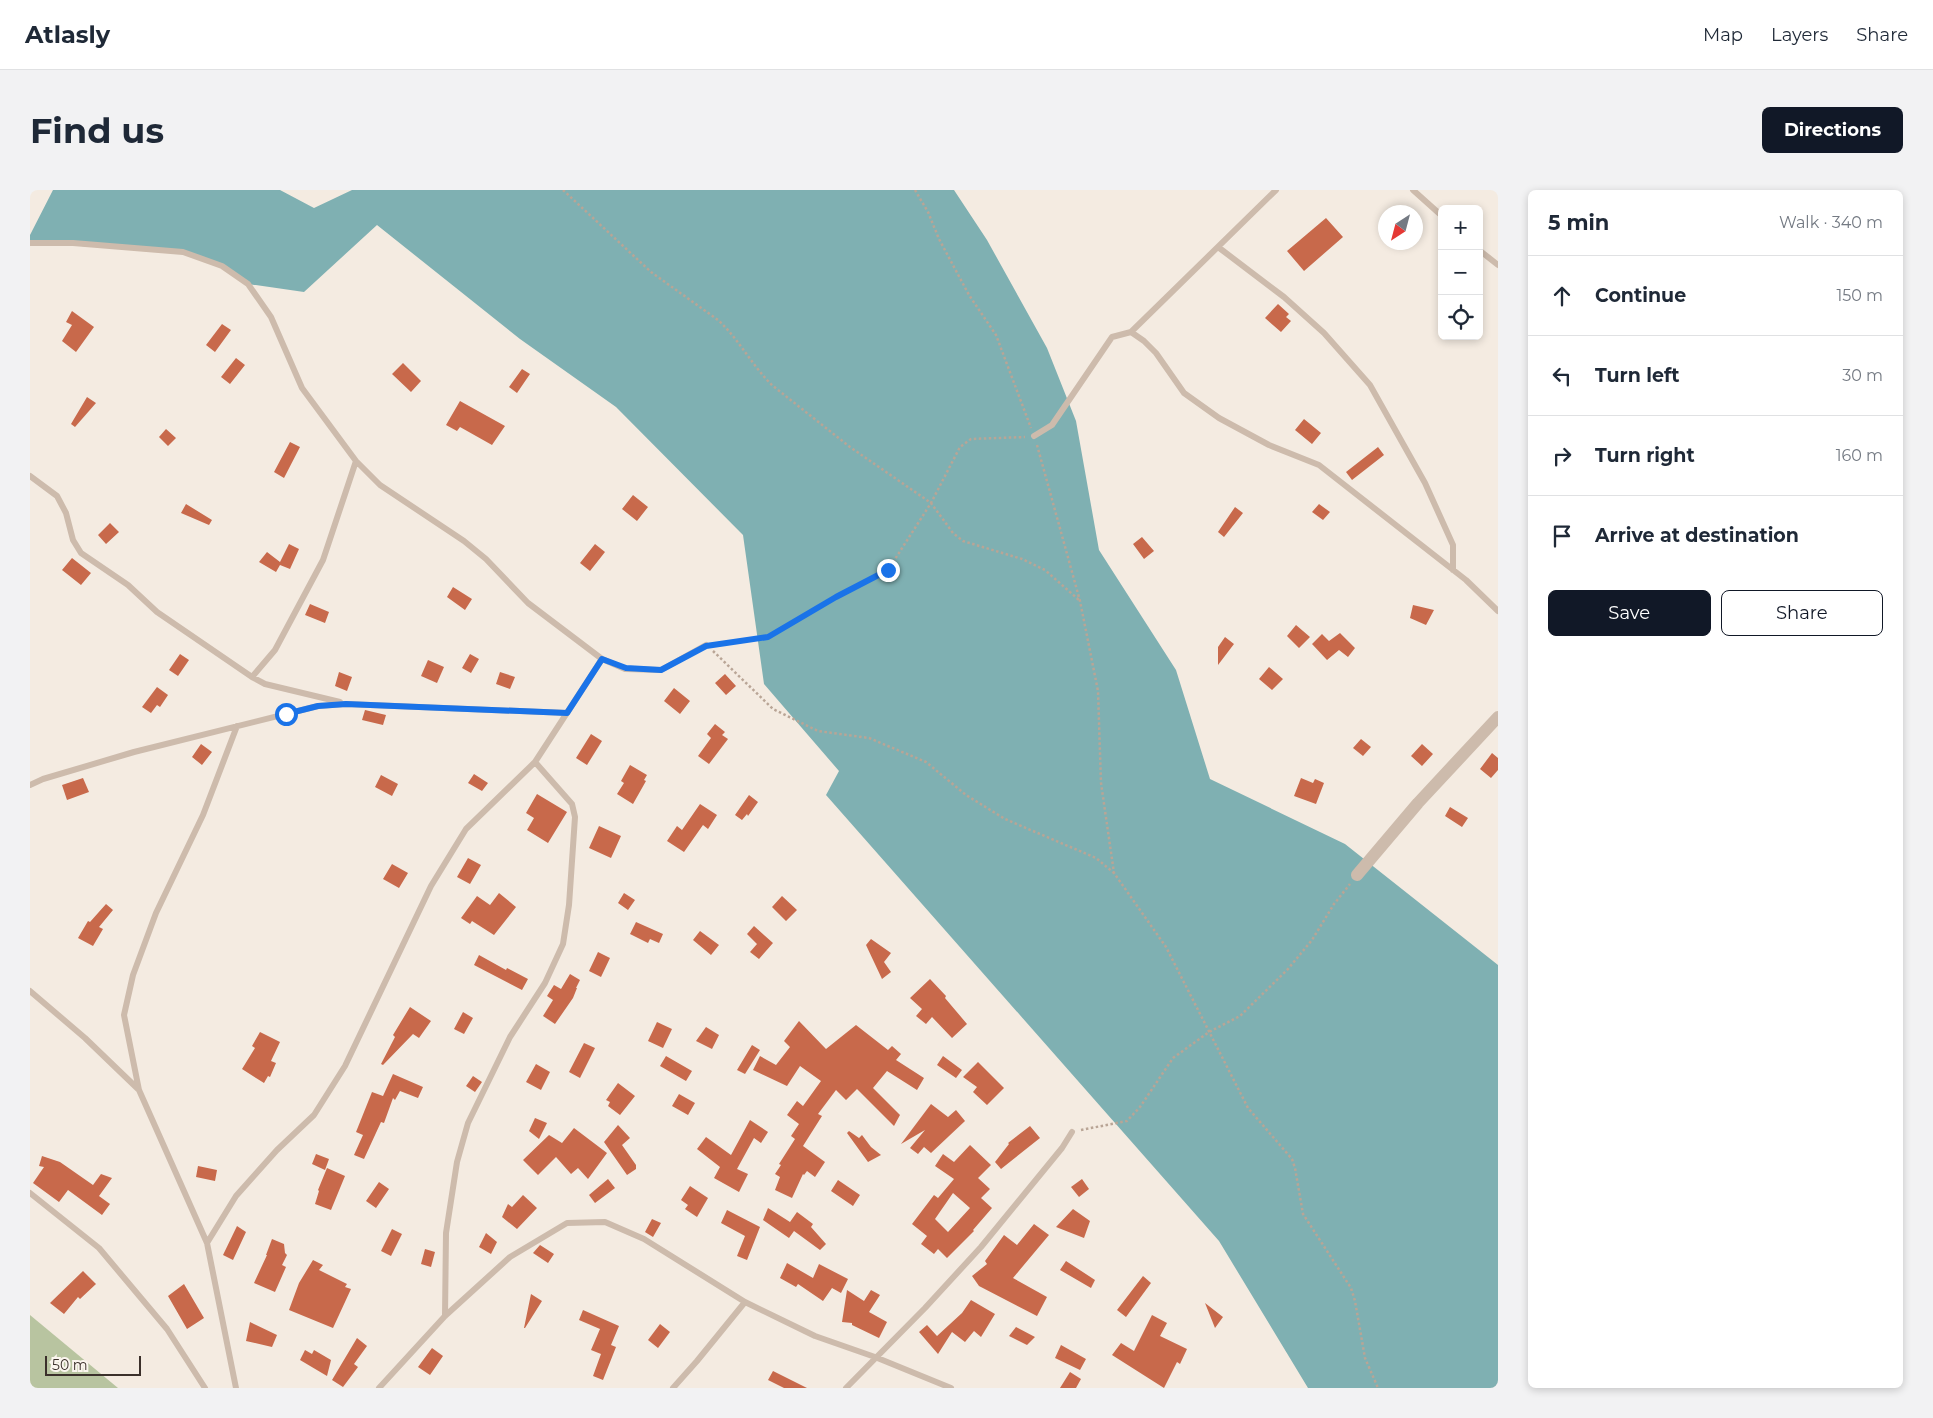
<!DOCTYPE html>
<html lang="en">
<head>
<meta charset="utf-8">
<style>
  :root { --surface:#fff; --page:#f2f2f3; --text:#1f2937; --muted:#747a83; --line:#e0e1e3; --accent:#111827 }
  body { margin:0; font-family:Montserrat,sans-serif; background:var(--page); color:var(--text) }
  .controls { position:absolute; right:15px; top:15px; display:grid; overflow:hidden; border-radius:8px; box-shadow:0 2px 8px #0003 }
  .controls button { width:45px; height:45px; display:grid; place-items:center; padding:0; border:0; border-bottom:1px solid var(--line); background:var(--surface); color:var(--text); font:25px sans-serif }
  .compass { position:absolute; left:1348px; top:15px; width:45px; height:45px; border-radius:50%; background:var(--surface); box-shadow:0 2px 8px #0003; rotate:216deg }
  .scale { position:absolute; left:15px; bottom:12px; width:96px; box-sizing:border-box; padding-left:5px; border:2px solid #3b302b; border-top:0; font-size:14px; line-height:18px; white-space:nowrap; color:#3b302b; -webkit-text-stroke:4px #fbf5ee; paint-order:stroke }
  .stop { position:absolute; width:15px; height:15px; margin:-11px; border:4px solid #1a73e8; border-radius:50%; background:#fff }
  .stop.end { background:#1a73e8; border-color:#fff; box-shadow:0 1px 5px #0008 }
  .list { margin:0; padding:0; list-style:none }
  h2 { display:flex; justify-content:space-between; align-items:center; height:65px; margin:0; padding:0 20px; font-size:21px }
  h2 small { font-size:16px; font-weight:400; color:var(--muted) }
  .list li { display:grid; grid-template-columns:32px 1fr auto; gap:15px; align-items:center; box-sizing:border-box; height:80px; padding:0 20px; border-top:1px solid var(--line) }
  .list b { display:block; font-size:19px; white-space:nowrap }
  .list em { font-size:16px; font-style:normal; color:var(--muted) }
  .actions { display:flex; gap:10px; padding:15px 20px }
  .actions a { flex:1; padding:11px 0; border:1px solid var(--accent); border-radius:8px; text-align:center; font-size:18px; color:var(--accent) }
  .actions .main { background:var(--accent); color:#fff }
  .icon { flex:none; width:28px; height:28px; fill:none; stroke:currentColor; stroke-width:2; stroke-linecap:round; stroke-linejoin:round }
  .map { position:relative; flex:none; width:1468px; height:1198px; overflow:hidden; border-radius:8px }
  header { display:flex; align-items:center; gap:30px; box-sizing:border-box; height:70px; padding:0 25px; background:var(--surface); border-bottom:1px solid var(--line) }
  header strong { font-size:24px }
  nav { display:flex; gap:28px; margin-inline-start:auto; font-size:18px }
  .intro { display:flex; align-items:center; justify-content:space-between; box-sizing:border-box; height:120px; padding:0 30px }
  h1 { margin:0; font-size:35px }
  .button { padding:12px 22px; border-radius:8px; background:var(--accent); color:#fff; font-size:18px; font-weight:700 }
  main { display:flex; gap:30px; padding:0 30px }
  aside { flex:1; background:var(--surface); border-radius:8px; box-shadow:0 2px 8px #0003 }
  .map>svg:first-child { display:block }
  .green { fill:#b8c4a0 }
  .water { fill:#7fb0b2 }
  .building { fill:#c8694b; fill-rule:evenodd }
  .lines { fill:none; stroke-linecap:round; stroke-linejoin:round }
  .path { stroke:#b9a596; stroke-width:2.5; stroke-dasharray:2.5 2.5; stroke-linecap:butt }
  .lane { stroke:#cdbbac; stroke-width:6 }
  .street { stroke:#cdbbac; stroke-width:12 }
  .route { stroke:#1a73e8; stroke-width:6 }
</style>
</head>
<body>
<header>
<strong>Atlasly</strong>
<nav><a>Map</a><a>Layers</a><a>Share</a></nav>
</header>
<div class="intro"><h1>Find us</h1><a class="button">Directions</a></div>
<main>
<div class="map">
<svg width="1468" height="1198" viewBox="0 0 1468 1198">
  <rect width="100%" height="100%" fill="#f4ebe1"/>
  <!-- green -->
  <path class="green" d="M0 1125 88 1198H0Z"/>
  <!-- water -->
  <path class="water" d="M23 0H250L284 18 322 0H924L957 50 1017 158 1046 231 1069 360 1146 480 1180 589 1315 654 1468 775V1198H1278L1189 1051 796 605 809 581 734 494 713 345 586 217 490 149 347 35 274 102 218 94 192 76 153 62 0 53V45Z"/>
  <!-- building -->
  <path class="building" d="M1296 28 1313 47 1274 81 1257 61Z
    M1248 114 1259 124 1256 127 1261 131 1251 142 1235 128Z
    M42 121 64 137 46 162 32 151 42 135 36 132Z
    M192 134 201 140 185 162 176 155Z
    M206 168 215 175 200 194 191 187Z
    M373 173 391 191 381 202 362 184Z
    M492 179 500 184 487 203 479 197Z
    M57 207 66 213 45 237 41 234Z
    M430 211 475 236 462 255 430 237 427 241 416 235Z
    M1274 229 1291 243 1282 254 1265 240Z
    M136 239 146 248 138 256 129 247Z
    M260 252 270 257 254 288 244 282Z
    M1348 257 1354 265 1322 290 1316 282Z
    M603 305 618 317 607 331 592 319Z
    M156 314 182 330 179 335 151 323Z
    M1289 314 1300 322 1293 330 1282 322Z
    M1205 317 1213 323 1194 347 1188 342Z
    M80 333 89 342 76 354 68 345Z
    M1112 347 1124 361 1114 369 1103 354Z
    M259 354 269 359 260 379 250 375 246 382 229 372 237 362 250 372Z
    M565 354 575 362 560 381 550 373Z
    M42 368 61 383 51 395 32 380Z
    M423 397 442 409 435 420 417 407Z
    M280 414 299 422 295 433 275 425Z
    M1383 415 1404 420 1396 435 1380 428Z
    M1266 435 1280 447 1269 458 1257 446Z
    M1310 443 1325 458 1318 467 1309 460 1297 470 1282 454 1292 444 1299 451Z
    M1195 447 1204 454 1188 475V457Z
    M150 464 159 470 148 486 139 480Z
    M440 464 449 469 441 483 432 478Z
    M398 470 414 477 407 493 391 486Z
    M1239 477 1253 489 1242 500 1229 489Z
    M309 482 322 487 317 501 305 496Z
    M470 482 485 487 480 499 466 494Z
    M695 484 706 496 696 505 685 493Z
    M127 497 138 505 130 517 127 515 121 523 112 517Z
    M644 498 660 511 650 524 634 511Z
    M335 520 356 525 353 535 332 530Z
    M685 534 695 542 692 545 698 549 679 574 668 566 681 548 677 544Z
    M561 544 572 551 557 575 546 568Z
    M1331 549 1341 557 1333 566 1323 558Z
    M171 554 182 562 172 575 162 567Z
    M1392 554 1403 564 1392 576 1381 566Z
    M1462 563 1468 568V580L1461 588 1450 579Z
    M600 575 617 585 614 590 616 591 603 614 587 604 594 593 591 591Z
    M444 584 458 593 452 601 438 593Z
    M351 585 368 594 362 606 345 597Z
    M53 588 59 602 37 610 32 595Z
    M1271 588 1283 593 1285 589 1294 593 1286 614 1264 606Z
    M507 604 537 622 518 653 497 640 504 628 496 623Z
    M719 605 728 612 718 626 717 624 712 630 705 625Z
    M670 614 687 625 678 639 673 635 654 662 637 651 647 636 652 640Z
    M1420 617 1438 628 1432 637 1415 626Z
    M569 636 591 646 581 668 559 658Z
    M438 668 451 675 440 694 427 687Z
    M362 674 378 683 369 698 353 689Z
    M469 703 486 717 464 745 442 731 440 734 431 728 447 706 460 715Z
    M594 703 605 710 598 720 588 713Z
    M752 706 767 720 756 731 742 717Z
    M76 714 83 720 69 737 73 739 63 756 48 748 58 731 60 732Z
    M606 732 633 744 629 753 620 749 618 753 600 744Z
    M724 736 743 753 729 769 720 762 727 754 717 744Z
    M670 741 689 755 681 765 663 750Z
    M841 749 861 763 854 772 861 782 852 789 836 755Z
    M568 762 580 768 571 787 559 781Z
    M449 765 476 780 477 778 498 789 492 800 444 775Z
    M540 784 550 790 546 798H547L543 808 525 834 513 826 523 810 517 806 524 795 531 799Z
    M900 789 916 806 915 808 937 834 922 848 902 827 896 834 886 826 892 819 880 808Z
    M380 817 401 831 389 848 383 844 353 875 351 874 365 847 363 845Z
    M433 822 443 828 434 844 424 839Z
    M769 831 796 859 826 835 858 860 862 856 871 864 866 870 894 888 887 900 857 881 843 898 870 925 864 936 827 899 816 910 806 900 788 924 792 926 773 956 795 972 785 987 777 981 774 985 773 984 762 1008 745 1000 750 987 745 984 751 975 749 974 765 949 761 946 769 934 757 925 767 911 773 916 791 891 770 876 757 896 723 880 730 866 746 875 760 857 754 851Z
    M627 832 642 839 633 858 618 851Z
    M676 837 689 845 682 859 666 851Z
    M230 842 250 852 241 871 246 873 240 887 238 886 234 893 212 879 225 858 222 856Z
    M554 853 565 858 550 888 539 882Z
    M722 855 730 860 715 884 707 880Z
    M636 866 662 881 656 891 630 876Z
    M913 866 932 880 926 888 907 875Z
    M948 872 974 898 957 915 943 902 947 897 933 887Z
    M506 874 520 882 511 900 496 892Z
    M363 884 393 897 388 908 370 901 365 910 363 908 354 933 351 932 334 969 324 965 333 945 326 942 342 902 353 906Z
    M443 886 452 892 445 902 436 896Z
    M588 893 605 906 590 925 578 916 580 912 576 910Z
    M649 904 665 913 658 925 642 916Z
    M901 914 918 927 926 920 935 931 901 963 894 957 888 964 880 958 895 940 871 954Z
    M505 928 517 933 509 949 499 941Z
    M720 930 738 942 731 953 724 948 707 979 718 984 709 1002 684 988 690 977 667 959 676 947 701 965Z
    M588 935 600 948 592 955 606 975V979L597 985 574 952Z
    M1000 936 1010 948 971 979 965 972 979 954 978 953Z
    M544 938 577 963 558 989 548 978 541 984 526 967 508 985 493 970 519 945 532 953Z
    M819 941 829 948 832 945 841 957 851 965 838 972 817 943Z
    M940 955 961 975 948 988 960 999 951 1008 962 1018 943 1040 944 1041 917 1068 908 1059 904 1064 891 1054 897 1046 882 1034 904 1005 908 1008 924 989 905 976 913 964 924 972ZM923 1003 940 1018 918 1042 905 1029Z
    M286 964 299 969 295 980 282 974Z
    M12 966 30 972 63 995 71 984 82 988 69 1006 80 1014 72 1025 38 1000 29 1012 3 993 14 977 9 976Z
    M168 976 187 980 185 991 166 987Z
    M297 978 315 986 301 1020 285 1014 289 1001 288 1000Z
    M578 989 585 998 565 1013 559 1005Z
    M1052 989 1059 999 1049 1007 1041 997Z
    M808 990 830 1005 823 1016 801 1001Z
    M349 992 359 999 346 1018 336 1011Z
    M660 996 678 1008 667 1027 655 1019 658 1015 651 1010Z
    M493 1005 507 1018 487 1039 472 1027 478 1014 482 1017Z
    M738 1018 760 1032 767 1022 783 1034 781 1037 796 1054 790 1060 764 1041 759 1048 733 1030Z
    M1043 1019 1060 1031 1054 1048 1026 1037Z
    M697 1020 730 1037 717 1070 707 1066 715 1046 691 1033Z
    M622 1029 631 1033 623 1047 615 1042Z
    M1004 1034 1019 1045 983 1088 1017 1107 1007 1126 949 1096 942 1086 957 1074 955 1071 974 1045 987 1055Z
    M207 1036 216 1042 203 1070 193 1065Z
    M362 1039 372 1044 361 1066 351 1061Z
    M456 1043 467 1052 461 1064 449 1057Z
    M242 1049 254 1054 255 1063 257 1065 252 1075 256 1077 245 1102 224 1093 237 1065H236Z
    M510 1055 524 1064 518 1073 503 1063Z
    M395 1059 405 1062 401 1077 391 1074Z
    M283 1070 293 1075 289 1080 317 1094 315 1097 321 1099 303 1138 259 1120 269 1093Z
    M1036 1071 1065 1090 1061 1098 1030 1080Z
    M757 1073 783 1088 789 1074 818 1089 811 1103 802 1098 793 1111 768 1094 766 1097 750 1088Z
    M53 1081 66 1094 50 1109 48 1107 34 1124 20 1113Z
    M1113 1086 1121 1093 1096 1127 1087 1120Z
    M154 1094 174 1128 157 1139 138 1106Z
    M817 1100 834 1111 841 1100 850 1105 839 1122 857 1132 849 1148 822 1135V1133L812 1132Z
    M501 1104 512 1111 495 1138H494Z
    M941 1110 965 1124 951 1147 944 1141 935 1152 922 1142 908 1164 889 1142 897 1135 907 1146 932 1123Z
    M1175 1113 1193 1127 1185 1138Z
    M553 1120 589 1136 581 1155 586 1157 573 1190 563 1186 571 1164 561 1160 570 1139 549 1130Z
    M1122 1125 1137 1133 1130 1146 1157 1159 1150 1174 1147 1172 1134 1198 1082 1165 1091 1153 1104 1161Z
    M220 1132 247 1145 242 1157 216 1151Z
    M630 1134 640 1142 628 1158 618 1150Z
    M986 1137 1005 1147 997 1155 979 1146Z
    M327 1148 337 1156 324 1174 328 1177 313 1197 302 1190Z
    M1031 1155 1056 1169 1050 1180 1025 1168Z
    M402 1158 413 1166 400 1185 388 1177Z
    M275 1160 282 1164 284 1160 301 1170 297 1186 270 1170Z
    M743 1181 777 1198H754L738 1190Z
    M1040 1182 1051 1189 1046 1198H1030Z"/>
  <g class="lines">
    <!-- path -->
    <path class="path" d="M533 0 621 82 688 130C709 149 722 176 743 196L820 257 901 313 923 343 933 351 992 369 1015 380 1049 410
      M885 0 898 22 909 49 939 105 966 145 1001 238
      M1007 255 1050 411 1068 501 1071 593 1084 683 1136 757 1218 918 1262 969 1265 978 1273 1024 1321 1098 1325 1111 1335 1168 1348 1198
      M685 454 738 447 806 407 858 380 901 313 930 257 941 249 995 247
      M683 461 743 519 788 541 839 548 896 572 936 605 975 629 1066 668 1084 683
      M1051 940 1097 931 1110 917 1143 868 1179 842 1210 826 1258 779 1282 750 1304 714 1320 694"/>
    <!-- lane -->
    <path class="lane" d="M1383 0 1412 26
      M0 53H43L153 62 192 76 218 94 241 127 272 198 326 271 350 295 434 351 456 369 498 413 572 469 595 479 631 480 676 455
      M1188 57 1254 107 1294 143 1340 195 1395 293 1423 355V380
      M1449 60 1468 75
      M1101 142 1246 0
      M1004 246 1022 235 1082 147 1101 142 1114 151 1126 163 1154 203 1189 228 1239 255 1289 275 1436 390 1468 421
      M0 286 27 306 36 323 43 350 51 363 98 395 127 422 222 487 235 494 310 512
      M222 487 245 460 293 370 326 271
      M0 595 13 589 104 562 288 516 316 514 537 523
      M0 801 55 848 108 899
      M0 1003 69 1058 137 1139 175 1198
      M177 1053 206 1006 247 960 284 925 315 876 401 696 436 639 505 572 572 469
      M415 1126 416 1043 427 972 438 933 480 847 515 793 533 754 539 715 545 627 542 614 505 572
      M206 1198 177 1053 109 900 94 825 103 785 126 723 173 625 207 536
      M349 1198 415 1126 480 1067 537 1033 575 1032 614 1049 715 1112 785 1146 845 1167 921 1198
      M643 1198 667 1171 715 1112
      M816 1198 895 1118 951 1057 1032 958 1042 942"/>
    <!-- street -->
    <path class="street" d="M1327 685 1388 613 1468 527"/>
  </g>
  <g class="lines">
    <!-- route -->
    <path class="route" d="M256 524 288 516 316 514 537 523 572 469 596 478 631 480 676 456 738 447 806 407 858 380"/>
  </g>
</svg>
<div class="controls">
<button>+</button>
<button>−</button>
<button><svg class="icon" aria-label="locate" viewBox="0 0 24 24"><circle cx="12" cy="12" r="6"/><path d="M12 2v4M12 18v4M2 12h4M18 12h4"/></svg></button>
</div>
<svg class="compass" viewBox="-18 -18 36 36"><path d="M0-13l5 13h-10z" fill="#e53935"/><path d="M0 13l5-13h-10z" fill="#747a83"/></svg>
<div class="scale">50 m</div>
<div class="stop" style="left:256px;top:524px"></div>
<div class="stop end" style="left:858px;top:380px"></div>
</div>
<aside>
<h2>5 min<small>Walk · 340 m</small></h2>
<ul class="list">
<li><svg class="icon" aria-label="ahead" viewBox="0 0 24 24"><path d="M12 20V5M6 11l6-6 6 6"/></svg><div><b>Continue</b></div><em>150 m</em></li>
<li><svg class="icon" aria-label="left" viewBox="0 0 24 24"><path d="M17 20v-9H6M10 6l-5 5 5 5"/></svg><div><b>Turn left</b></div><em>30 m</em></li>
<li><svg class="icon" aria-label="right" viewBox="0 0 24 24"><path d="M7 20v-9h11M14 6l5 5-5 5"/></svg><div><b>Turn right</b></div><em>160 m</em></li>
<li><svg class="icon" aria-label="arrive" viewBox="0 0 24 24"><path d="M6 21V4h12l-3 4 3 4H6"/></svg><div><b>Arrive at destination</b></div></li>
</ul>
<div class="actions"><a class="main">Save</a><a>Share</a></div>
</aside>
</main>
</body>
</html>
